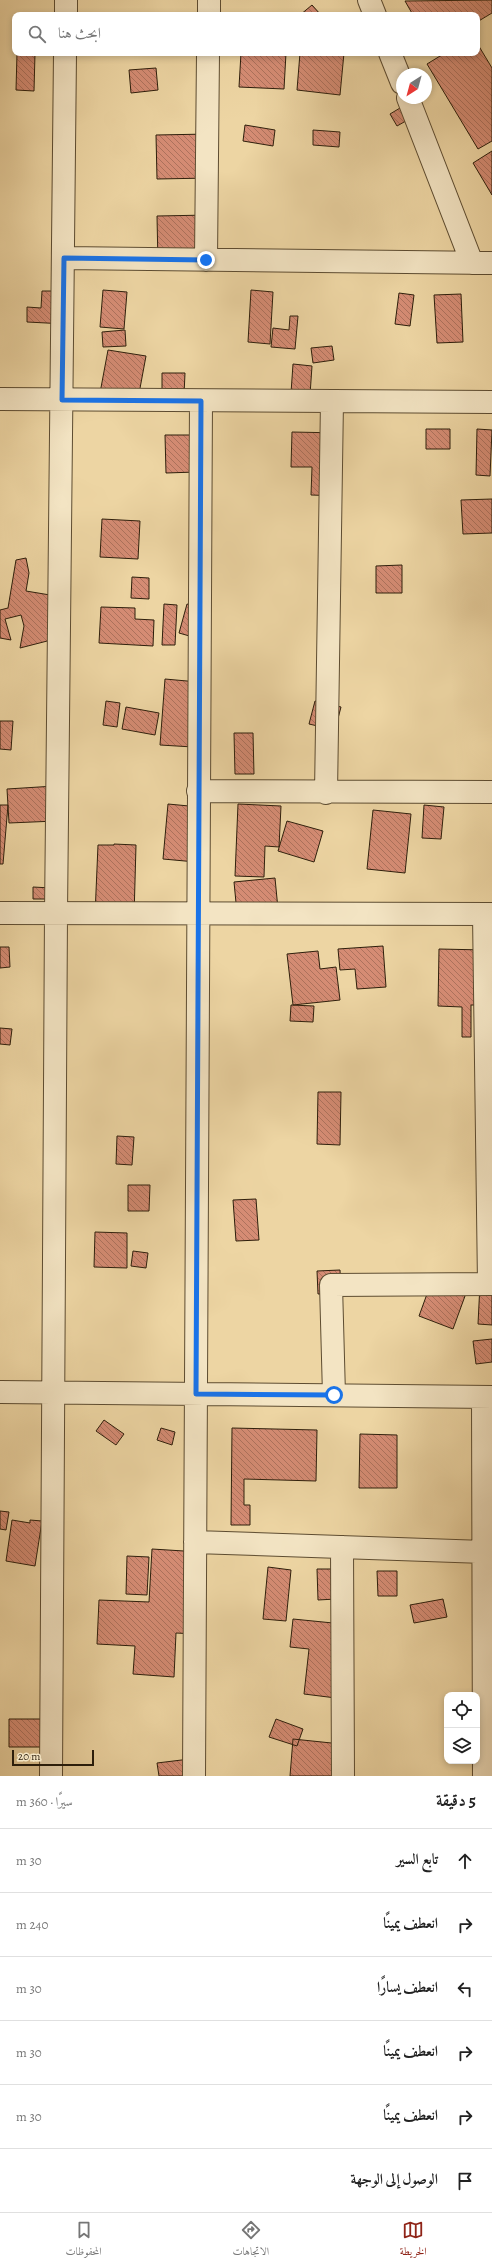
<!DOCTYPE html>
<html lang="ar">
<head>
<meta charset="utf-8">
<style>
  :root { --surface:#fff; --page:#f2f2f2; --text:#222; --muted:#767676; --line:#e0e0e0; --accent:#8f2418 }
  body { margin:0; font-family:Alegreya,Amiri,serif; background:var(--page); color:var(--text); direction:rtl }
  .controls { position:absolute; right:12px; bottom:12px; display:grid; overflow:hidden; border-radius:8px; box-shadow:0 2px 6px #0003 }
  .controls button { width:36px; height:36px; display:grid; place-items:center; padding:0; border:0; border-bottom:1px solid var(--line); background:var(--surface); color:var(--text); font:20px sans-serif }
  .compass { position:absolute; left:396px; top:68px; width:36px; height:36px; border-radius:50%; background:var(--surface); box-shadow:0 2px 6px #0003; rotate:216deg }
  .scale { position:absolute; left:12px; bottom:10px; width:82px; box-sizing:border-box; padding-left:4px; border:2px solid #2d1e0b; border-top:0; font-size:11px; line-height:14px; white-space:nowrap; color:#2d1e0b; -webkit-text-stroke:3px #f3e4c3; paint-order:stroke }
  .stop { position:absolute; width:12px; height:12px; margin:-9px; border:3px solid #1a73e8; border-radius:50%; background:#fff }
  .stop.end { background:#1a73e8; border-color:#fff; box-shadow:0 1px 4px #0008 }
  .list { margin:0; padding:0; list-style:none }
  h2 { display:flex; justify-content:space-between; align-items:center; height:52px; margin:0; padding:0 16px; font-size:17px }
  h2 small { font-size:13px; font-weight:400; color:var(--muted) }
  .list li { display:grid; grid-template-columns:26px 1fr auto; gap:12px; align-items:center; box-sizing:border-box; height:64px; padding:0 16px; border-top:1px solid var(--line) }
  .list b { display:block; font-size:15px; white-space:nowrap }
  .list em { font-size:13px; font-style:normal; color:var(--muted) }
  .icon { flex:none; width:22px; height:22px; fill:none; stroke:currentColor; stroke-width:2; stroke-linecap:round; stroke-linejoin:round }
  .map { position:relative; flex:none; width:492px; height:1776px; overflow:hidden; direction:ltr }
  .search { position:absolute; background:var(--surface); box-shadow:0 2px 6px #0003; left:12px; right:12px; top:12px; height:44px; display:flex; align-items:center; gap:10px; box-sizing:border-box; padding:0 14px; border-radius:8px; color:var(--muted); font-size:15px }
  .sheet { height:436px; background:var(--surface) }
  nav { display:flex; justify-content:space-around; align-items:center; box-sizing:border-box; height:56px; border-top:1px solid var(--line); background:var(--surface); font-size:11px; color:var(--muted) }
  nav a { display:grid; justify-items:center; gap:2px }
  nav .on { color:var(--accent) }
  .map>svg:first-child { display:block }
  .building { fill:url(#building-back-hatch); stroke:#2d1e0b }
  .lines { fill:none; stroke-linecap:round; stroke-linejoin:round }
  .street-casing { stroke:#5d4c31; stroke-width:24 }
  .street { stroke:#f3e4c3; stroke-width:22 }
  .route { stroke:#1a73e8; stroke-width:5 }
</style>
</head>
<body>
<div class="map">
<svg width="492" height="1776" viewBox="0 0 492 1776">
  <defs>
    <pattern id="building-back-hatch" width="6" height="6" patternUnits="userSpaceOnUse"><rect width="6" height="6" fill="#d58c74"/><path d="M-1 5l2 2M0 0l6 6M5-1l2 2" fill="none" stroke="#ad725d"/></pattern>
  </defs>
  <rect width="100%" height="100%" fill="#edd5a3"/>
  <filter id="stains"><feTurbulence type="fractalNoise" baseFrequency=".005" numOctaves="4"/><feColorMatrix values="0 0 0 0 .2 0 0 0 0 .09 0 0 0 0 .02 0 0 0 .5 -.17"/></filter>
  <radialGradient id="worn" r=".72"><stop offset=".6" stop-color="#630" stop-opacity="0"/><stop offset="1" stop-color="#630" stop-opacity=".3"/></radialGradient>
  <!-- building -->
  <path class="building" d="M492 0V13L477 22V15H413L405 1Z
    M312 5 321 15H300Z
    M477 43 492 68V141L478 149 427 64 445 53H477Z
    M17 53H35L34 91 16 90Z
    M241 53H286L284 89 239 87Z
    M300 53H344L340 95 297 90Z
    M156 68 158 90 131 93 129 70Z
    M405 105 413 117 397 126 390 114Z
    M245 125 275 130 273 146 243 141Z
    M313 130 340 132 339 147 313 145Z
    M209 134 210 178 157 179 156 135Z
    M492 151V195L473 163Z
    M209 215 210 262 158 263 157 216Z
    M103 290 127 292 124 329 100 327Z
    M251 290 273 292 270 344 248 342Z
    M42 291H66V324L27 322V307L41 308Z
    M399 293 414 295 410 326 395 324Z
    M461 294 463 342 437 343 434 295Z
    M290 316H298L295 349 271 347 273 328 289 330Z
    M125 330 126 346 103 347 102 332Z
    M332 346 334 360 313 363 311 348Z
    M108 350 146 356 138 399 100 393Z
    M293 364 312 366 310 395 291 393Z
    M162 373H185L184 395 162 394Z
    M426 429H450V449H426Z
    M477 429 492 430 490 476 476 475Z
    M292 432 341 433V496L311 495 312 467H291Z
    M165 435H195L196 472 166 473Z
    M492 499V533L463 534 461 500Z
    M102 519 140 521 138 559 100 557Z
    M26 558 29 573 26 591 50 595 55 639 20 648 24 626 21 615 5 619 11 640 0 638V610L8 608 16 560Z
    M402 565V593H376V566Z
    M132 577 149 578V599L131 598Z
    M164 604 177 605 175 645H162Z
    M187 604 201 608 193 637 179 633Z
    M101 607 135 608V619L154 620 153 646 99 643Z
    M165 679 198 682 193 747 160 745Z
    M106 701 120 703 117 727 103 725Z
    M315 701 341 707 335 730 309 724Z
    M126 707 159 713 155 735 122 729Z
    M0 721H13L11 750 0 749Z
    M234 733H253L254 774H235Z
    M55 786 56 821 9 823 7 789Z
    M168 804 189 806 196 862 163 859Z
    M238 804 281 806 279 847 265 846 264 877 235 876Z
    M0 805H8L3 864H0Z
    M424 805 444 807 441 839 422 838Z
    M373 810 411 814 405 873 367 869Z
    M287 821 323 831 314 862 278 851Z
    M114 844 136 845 134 917 95 915 98 845H114Z
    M275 878 278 909 237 913 234 882Z
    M33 887 51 888V899H33Z
    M383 946 386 987 357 989 355 969 340 970 338 949Z
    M0 947H9L10 967 0 968Z
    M439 949 485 950 484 1005H471V1037H462V1007L438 1006Z
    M318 951 320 969 336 967 340 1000 293 1005 287 954Z
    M291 1005 314 1006 313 1022 290 1021Z
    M0 1028 12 1029 10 1045 0 1044Z
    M318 1092H341L340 1145 317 1144Z
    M117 1136 134 1137 132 1165 116 1164Z
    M128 1185H150L149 1211H128Z
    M256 1199 259 1240 236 1241 233 1200Z
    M95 1232 127 1233V1268L94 1267Z
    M133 1251 148 1253 146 1268 131 1266Z
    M340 1270 341 1293 318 1294 317 1271Z
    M431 1283 465 1296 453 1329 419 1316Z
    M480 1284 492 1285V1325L478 1324Z
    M492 1339V1362L476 1364 473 1341Z
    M104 1420 124 1434 116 1445 96 1431Z
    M161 1428 175 1432 172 1445 157 1440Z
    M232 1428 317 1430 316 1481 244 1479V1505H250V1525H231Z
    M360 1434 397 1435V1488H359Z
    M0 1511 9 1512 6 1530 0 1529Z
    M12 1520 30 1523V1520L42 1521 35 1566 6 1561Z
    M152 1549 200 1552 196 1634 176 1633 174 1677 133 1674 135 1646 97 1644 99 1600 149 1602Z
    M127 1556 149 1557 147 1595 126 1594Z
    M268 1567 291 1570 286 1621 263 1619Z
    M317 1569H334L336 1599 318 1600Z
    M377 1571H397V1596H378Z
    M443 1599 447 1617 414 1623 410 1605Z
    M293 1619 343 1624 336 1698 304 1694 309 1649 290 1647Z
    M9 1719H49L50 1747H9Z
    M276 1719 303 1729 297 1746 269 1737Z
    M293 1739 341 1744 338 1776H290Z
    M198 1758 200 1776H159L157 1763Z"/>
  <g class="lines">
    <!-- street casing -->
    <g class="street-casing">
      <path id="street" d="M369 0 375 15
        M66 15V0
        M209 15V0
        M390 53 402 83
        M408 98 472 263
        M64 258 492 263
        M206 260 208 53
        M0 399 492 402
        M198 791 492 792
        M326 793 332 401
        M0 913 492 914
        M484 914 489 1284
        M0 1392 492 1397
        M334 1395 331 1285 492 1284
        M483 1397 484 1776
        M195 1542 484 1552
        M342 1547 343 1776
        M51 1776 56 913 65 53
        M194 1776 201 401"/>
    </g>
    <!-- street -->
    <use href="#street" class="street"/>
  </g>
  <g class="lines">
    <!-- route -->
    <path class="route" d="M206 260 64 258 62 400 201 401 196 1394 334 1395"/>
  </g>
  <rect width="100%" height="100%" filter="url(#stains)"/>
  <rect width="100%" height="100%" fill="url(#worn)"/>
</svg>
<div class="controls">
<button><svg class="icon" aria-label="locate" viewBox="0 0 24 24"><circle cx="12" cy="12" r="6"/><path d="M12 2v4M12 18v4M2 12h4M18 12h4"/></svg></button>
<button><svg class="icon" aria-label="layers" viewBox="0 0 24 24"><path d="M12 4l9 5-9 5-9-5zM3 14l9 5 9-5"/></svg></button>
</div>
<svg class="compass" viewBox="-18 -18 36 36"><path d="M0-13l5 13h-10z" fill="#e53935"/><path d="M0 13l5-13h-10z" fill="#767676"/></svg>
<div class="scale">20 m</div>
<div class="stop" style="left:334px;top:1395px"></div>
<div class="stop end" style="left:206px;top:260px"></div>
<div class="search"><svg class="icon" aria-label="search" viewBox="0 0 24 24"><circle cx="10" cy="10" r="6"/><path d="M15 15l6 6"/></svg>ابحث هنا</div>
</div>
<section class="sheet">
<h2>5 دقيقة<small>سيرًا · 360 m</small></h2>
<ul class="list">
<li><svg class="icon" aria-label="ahead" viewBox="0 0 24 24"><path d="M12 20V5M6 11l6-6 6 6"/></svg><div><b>تابع السير</b></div><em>30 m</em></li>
<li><svg class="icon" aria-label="right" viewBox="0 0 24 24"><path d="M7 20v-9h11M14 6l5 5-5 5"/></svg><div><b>انعطف يمينًا</b></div><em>240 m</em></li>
<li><svg class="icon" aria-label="left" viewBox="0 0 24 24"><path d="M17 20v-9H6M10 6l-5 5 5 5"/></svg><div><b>انعطف يسارًا</b></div><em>30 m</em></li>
<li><svg class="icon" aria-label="right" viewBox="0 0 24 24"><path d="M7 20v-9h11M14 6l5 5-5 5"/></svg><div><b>انعطف يمينًا</b></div><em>30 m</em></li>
<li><svg class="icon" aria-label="right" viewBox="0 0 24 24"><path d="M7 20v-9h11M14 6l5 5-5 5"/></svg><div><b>انعطف يمينًا</b></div><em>30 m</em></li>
<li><svg class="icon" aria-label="arrive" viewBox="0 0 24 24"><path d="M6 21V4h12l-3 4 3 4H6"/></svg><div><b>الوصول إلى الوجهة</b></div></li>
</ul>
</section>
<nav>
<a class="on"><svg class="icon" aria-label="map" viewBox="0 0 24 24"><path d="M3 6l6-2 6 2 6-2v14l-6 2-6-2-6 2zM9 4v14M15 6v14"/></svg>الخريطة</a>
<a><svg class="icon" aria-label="directions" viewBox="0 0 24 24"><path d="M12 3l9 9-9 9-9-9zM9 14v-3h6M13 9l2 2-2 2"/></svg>الاتجاهات</a>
<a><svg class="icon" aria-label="saved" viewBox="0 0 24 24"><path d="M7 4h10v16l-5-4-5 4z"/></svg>المحفوظات</a>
</nav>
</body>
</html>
